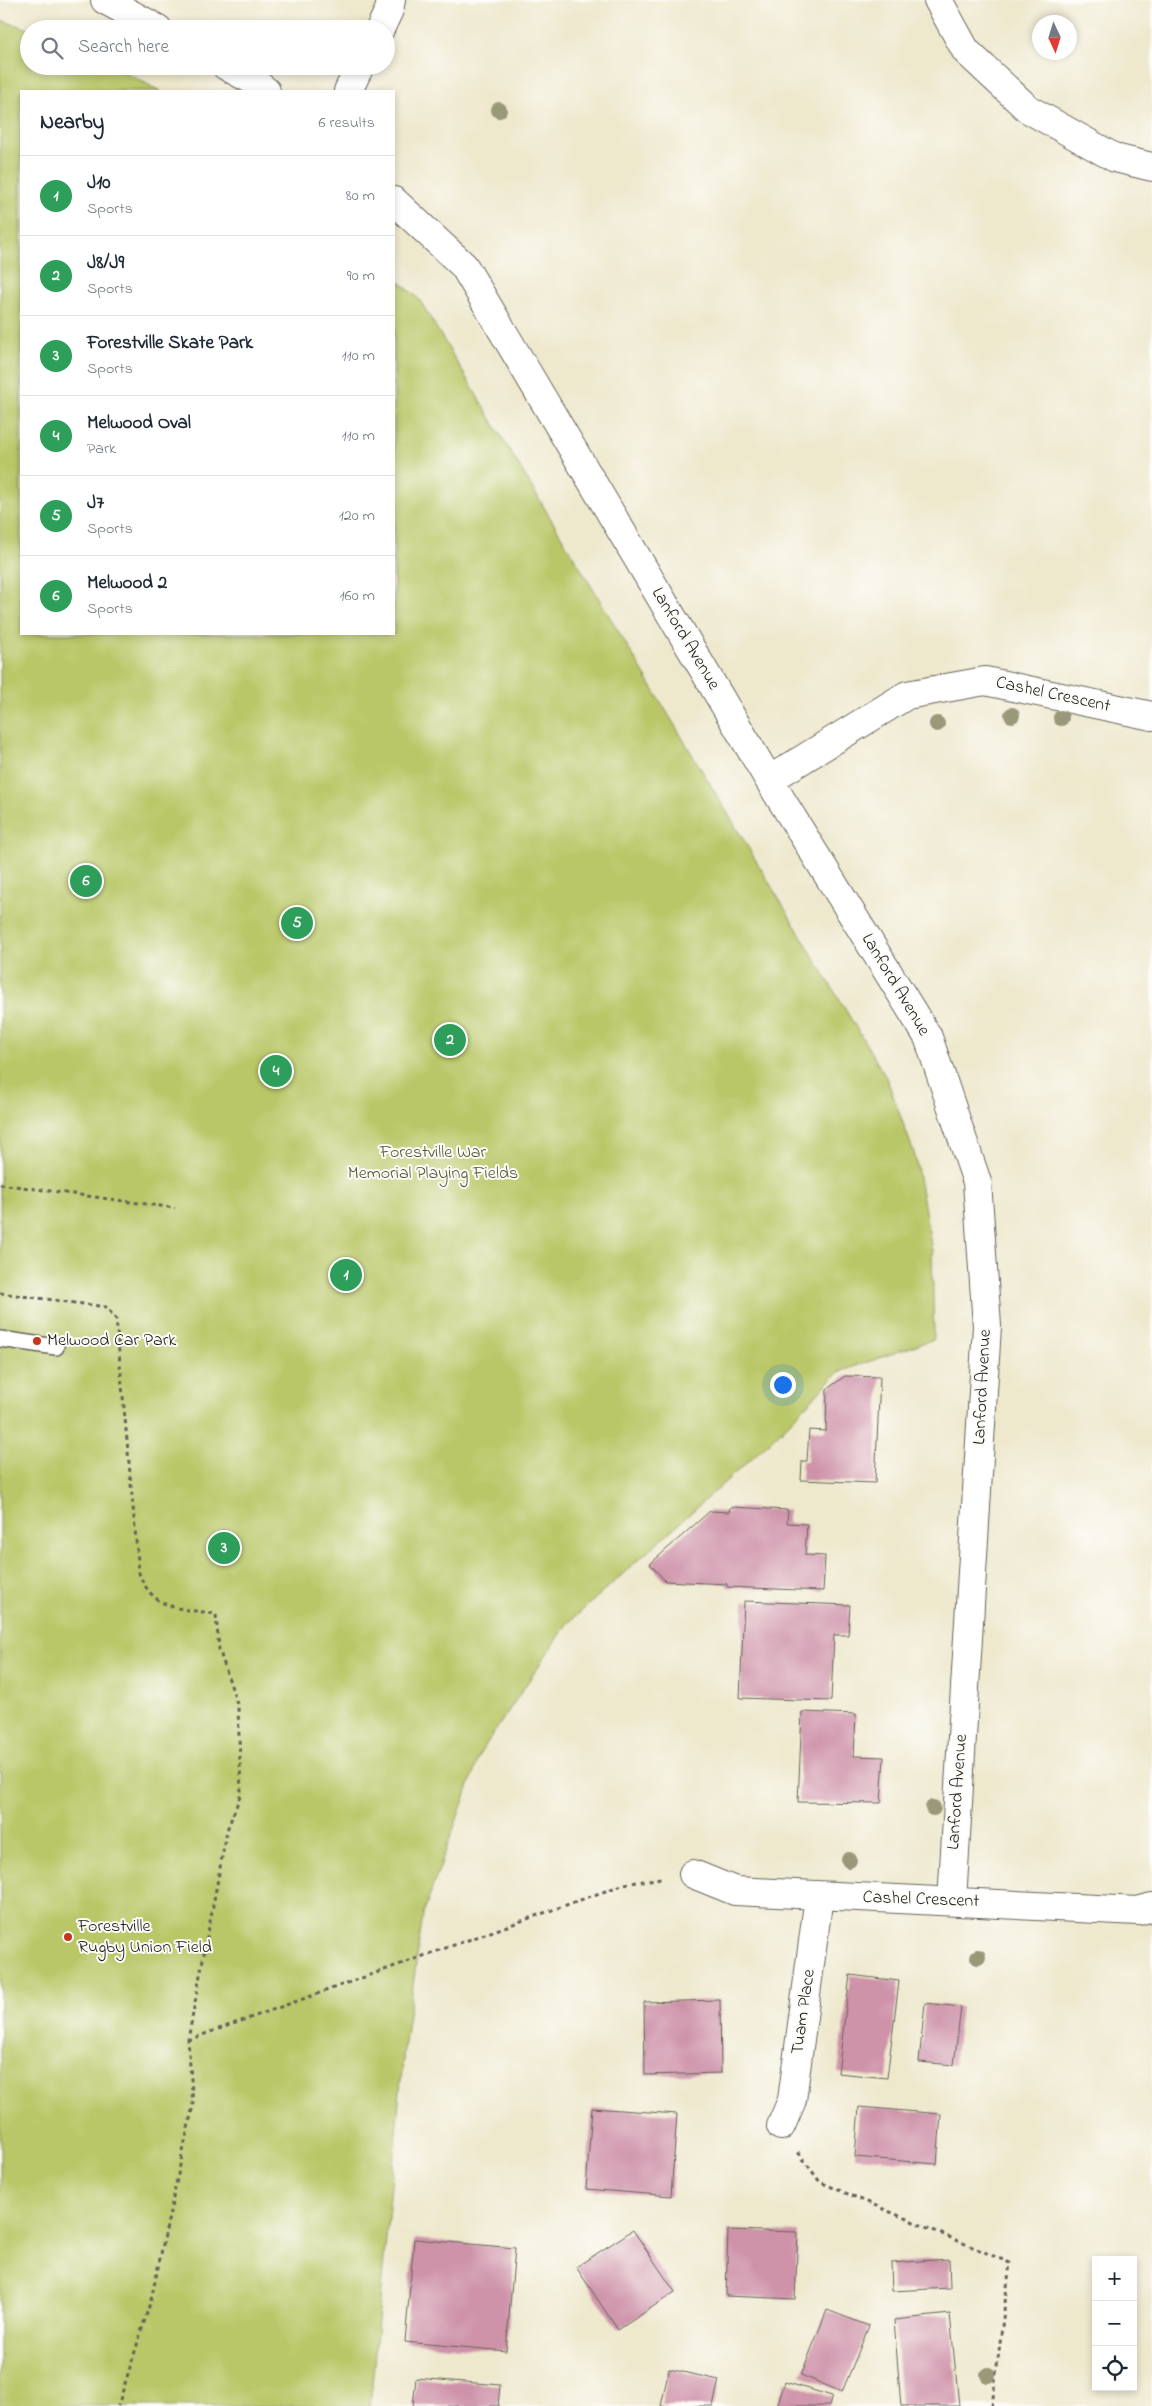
<!DOCTYPE html>
<html lang="en">
<head>
<meta charset="utf-8">
<style>
  :root { --surface:#fff; --page:#f6f6f7; --text:#1f2937; --muted:#747a83; --line:#e0e1e3; --accent:#c8321e }
  body { margin:0; font-family:"Indie Flower",sans-serif; background:var(--page); color:var(--text) }
  .controls { position:absolute; right:15px; bottom:15px; display:grid; overflow:hidden; border-radius:0px; box-shadow:0 2px 8px #0003 }
  .controls button { width:45px; height:45px; display:grid; place-items:center; padding:0; border:0; border-bottom:1px solid var(--line); background:var(--surface); color:var(--text); font:25px sans-serif }
  .compass { position:absolute; left:1032px; top:15px; width:45px; height:45px; border-radius:50%; background:var(--surface); box-shadow:0 2px 8px #0003; rotate:176deg }
  .you { position:absolute; left:782px; top:1384px; width:18px; height:18px; margin:-12px; border:4px solid #fff; border-radius:50%; background:#1a73e8; box-shadow:0 0 0 8px #1a73e833 }
  .badge { display:grid; place-items:center; width:32px; height:32px; border-radius:50%; background:var(--accent); color:#fff; font-size:16px; font-weight:700 }
  .pin { position:absolute; translate:-50% -50%; border:2px solid #fff; box-shadow:0 1px 5px #0006 }
  .list { margin:0; padding:0; list-style:none }
  h2 { display:flex; justify-content:space-between; align-items:center; height:65px; margin:0; padding:0 20px; font-size:21px }
  h2 small { font-size:16px; font-weight:400; color:var(--muted) }
  .list li { display:grid; grid-template-columns:32px 1fr auto; gap:15px; align-items:center; box-sizing:border-box; height:80px; padding:0 20px; border-top:1px solid var(--line) }
  .list b { display:block; font-size:19px; white-space:nowrap }
  .list p { margin:0; font-size:16px; white-space:nowrap; color:var(--muted) }
  .list em { font-size:16px; font-style:normal; color:var(--muted) }
  .icon { flex:none; width:28px; height:28px; fill:none; stroke:currentColor; stroke-width:2; stroke-linecap:round; stroke-linejoin:round }
  .map { position:relative; flex:none; width:1152px; height:2406px; overflow:hidden }
  .search { position:absolute; background:var(--surface); box-shadow:0 2px 8px #0003; left:20px; top:20px; width:375px; height:55px; display:flex; align-items:center; gap:12px; box-sizing:border-box; padding:0 18px; border-radius:28px; color:var(--muted); font-size:19px }
  .panel { position:absolute; background:var(--surface); box-shadow:0 2px 8px #0003; left:20px; top:90px; width:375px; height:545px; border-radius:0px }
  .map>svg:first-child { display:block }
  .green { fill:#bac768; stroke:#6b7242 }
  .building { fill:#ce92a9 }
  .lines { fill:none; stroke-linecap:round; stroke-linejoin:round }
  .service-casing { stroke:#66635a; stroke-width:18 }
  .minor-casing { stroke:#66635a; stroke-width:30 }
  .path { stroke:#66635a; stroke-width:3; stroke-dasharray:4 4; stroke-linecap:butt }
  .service { stroke:#fff; stroke-width:15 }
  .minor { stroke:#fff; stroke-width:28 }
  .tree { fill:#99997a }
  .poi-dot { fill:#c8321e; stroke:#fdfcf7; stroke-width:2 }
  .labels { text-anchor:middle; dominant-baseline:central; stroke-width:4; stroke-linejoin:round; paint-order:stroke }
  .street-label { font-size:18px; fill:#1c1c1c; stroke:#fdfcf7 }
  .park-label { font-size:18px; fill:#535837; stroke:#fdfcf7 }
  .poi-label { font-size:18px; fill:#1c1c1c; stroke:#fdfcf7; text-anchor:start }
</style>
</head>
<body>
<div class="map">
<svg width="1152" height="2406" viewBox="0 0 1152 2406">
  <rect width="100%" height="100%" fill="#fdfcf7"/>
  <filter id="ink" filterUnits="userSpaceOnUse"><feTurbulence type="fractalNoise" baseFrequency=".02" numOctaves="2"/><feDisplacementMap in="SourceGraphic" scale="10" xChannelSelector="R" yChannelSelector="G"/><feConvolveMatrix kernelMatrix="1 2 1 2 8 2 1 2 1" color-interpolation-filters="sRGB"/></filter>
  <filter id="wash" filterUnits="userSpaceOnUse"><feTurbulence type="fractalNoise" baseFrequency=".0096" numOctaves="4" result="noise"/><feDisplacementMap in="SourceGraphic" scale="20" xChannelSelector="R" yChannelSelector="G"/><feGaussianBlur stdDeviation="1.12" result="paint"/><feColorMatrix in="noise" values="0 0 0 0 0 0 0 0 0 0 0 0 0 0 0 0 0 1.4 0 .05"/><feComposite in="paint" operator="in"/></filter>
  <g filter="url(#wash)">
    <rect width="100%" height="100%" fill="#eee8cd"/>
    <!-- green -->
    <path class="green" d="M0 20 29 29V66H113L160 91H21V634H394V277L419 299 887 1079 915 1156 932 1250 934 1339 839 1372 773 1439 566 1625 481 1752 423 1914 404 2049 370 2406H0Z"/>
    <g id="blocks">
      <!-- building -->
      <path class="building" d="M845 1376 880 1377 875 1483 801 1480 802 1461H807L809 1430 826 1431 827 1389Z
        M730 1507 788 1510 787 1523 807 1524 805 1555 825 1556 823 1591 727 1587V1584L665 1581 650 1564 710 1511 729 1512Z
        M744 1601 850 1605 848 1635H834L831 1701 740 1698Z
        M802 1712 856 1714 854 1756 884 1757 881 1803 798 1802Z
        M850 1975 899 1981 887 2078 838 2073Z
        M720 2000 721 2073 645 2075 644 2002Z
        M925 2003 961 2007 954 2065 919 2062Z
        M859 2107 941 2114 937 2164 855 2157Z
        M592 2108 677 2114 671 2196 586 2189Z
        M633 2230 675 2292 618 2330 576 2267Z
        M728 2230 798 2232 795 2299 726 2296Z
        M414 2239 515 2248 506 2351 405 2342Z
        M949 2259 950 2288 892 2291 891 2263Z
        M827 2310 869 2326 842 2392 801 2375Z
        M950 2314 959 2406H901L894 2320Z
        M669 2369 719 2380 713 2406H661Z
        M416 2378 500 2385 498 2406H413Z
        M785 2382 832 2396 829 2406H777Z"/>
    </g>
  </g>
  <g filter="url(#ink)">
    <use href="#blocks" fill-opacity="0" stroke="#66635a" stroke-width="1"/>
    <g class="lines">
      <!-- service casing -->
      <g class="service-casing">
        <path id="service" d="M0 1339 56 1347"/>
      </g>
      <!-- minor casing -->
      <g class="minor-casing">
        <path id="minor" d="M105 0 158 29
          M938 0 966 51 1028 109 1115 158 1152 167
          M380 29 389 10 391 0
          M226 66 252 80 266 91
          M348 91 360 66
          M394 201 464 266 769 780 928 1037 977 1182 987 1326 952 1901
          M769 780 907 695 985 681 1152 716
          M693 1874 735 1891 1138 1911 1152 1907
          M781 2126 792 2100 819 1896"/>
      </g>
      <!-- path -->
      <path class="path" d="M0 1184 175 1208
        M0 1293 106 1307 116 1319 139 1573C153 1611 180 1608 216 1614L219 1649 238 1707 241 1794 227 1830 188 2040 193 2105 151 2300 118 2406
        M188 2040 625 1884 661 1878
        M798 2152 820 2182 1010 2263 992 2406"/>
      <!-- service -->
      <use href="#service" class="service"/>
      <!-- minor -->
      <use href="#minor" class="minor"/>
    </g>
    <!-- trees -->
    <g class="tree">
      <circle cx="499" cy="110" r="8"/>
      <circle cx="1012" cy="715" r="8"/>
      <circle cx="1061" cy="718" r="8"/>
      <circle cx="937" cy="724" r="8"/>
      <circle cx="933" cy="1808" r="8"/>
      <circle cx="849" cy="1860" r="8"/>
      <circle cx="978" cy="1957" r="8"/>
      <circle cx="988" cy="2375" r="8"/>
    </g>
  </g>
  <!-- markers -->
  <g class="poi-dot">
    <circle cx="37" cy="1341" r="5"/>
    <circle cx="68" cy="1937" r="5"/>
  </g>
  <g class="labels">
    <!-- street labels -->
    <g class="street-label">
      <text transform="translate(685 639) rotate(59)">Lanford Avenue</text>
      <text transform="translate(1053 695) rotate(12)">Cashel Crescent</text>
      <text transform="translate(895 985) rotate(59)">Lanford Avenue</text>
      <text transform="translate(983 1387) rotate(-87)">Lanford Avenue</text>
      <text transform="translate(958 1792) rotate(-86)">Lanford Avenue</text>
      <text transform="translate(921 1900) rotate(2)">Cashel Crescent</text>
      <text transform="translate(804 2012) rotate(-82)">Tuam Place</text>
    </g>
    <!-- park labels -->
    <g class="park-label">
      <text x="433" y="1153">Forestville War<tspan x="433" dy="21">Memorial Playing Fields</tspan></text>
    </g>
    <!-- poi labels -->
    <g class="poi-label">
      <text x="47" y="1341">Melwood Car Park</text>
      <text x="78" y="1927">Forestville<tspan x="78" dy="21">Rugby Union Field</tspan></text>
    </g>
  </g>
</svg>
<div class="controls">
<button>+</button>
<button>−</button>
<button><svg class="icon" aria-label="locate" viewBox="0 0 24 24"><circle cx="12" cy="12" r="6"/><path d="M12 2v4M12 18v4M2 12h4M18 12h4"/></svg></button>
</div>
<svg class="compass" viewBox="-18 -18 36 36"><path d="M0-13l5 13h-10z" fill="#e53935"/><path d="M0 13l5-13h-10z" fill="#747a83"/></svg>
<div class="you"></div>
<div class="pin badge" style="left:346px;top:1275px;background:#2e9e5b">1</div>
<div class="pin badge" style="left:450px;top:1040px;background:#2e9e5b">2</div>
<div class="pin badge" style="left:224px;top:1548px;background:#2e9e5b">3</div>
<div class="pin badge" style="left:276px;top:1071px;background:#2e9e5b">4</div>
<div class="pin badge" style="left:297px;top:923px;background:#2e9e5b">5</div>
<div class="pin badge" style="left:86px;top:881px;background:#2e9e5b">6</div>
<div class="search"><svg class="icon" aria-label="search" viewBox="0 0 24 24"><circle cx="10" cy="10" r="6"/><path d="M15 15l6 6"/></svg>Search here</div>
<section class="panel">
<h2>Nearby<small>6 results</small></h2>
<ul class="list">
<li><span class="badge" style="background:#2e9e5b">1</span><div><b>J10</b><p>Sports</p></div><em>80 m</em></li>
<li><span class="badge" style="background:#2e9e5b">2</span><div><b>J8/J9</b><p>Sports</p></div><em>90 m</em></li>
<li><span class="badge" style="background:#2e9e5b">3</span><div><b>Forestville Skate Park</b><p>Sports</p></div><em>110 m</em></li>
<li><span class="badge" style="background:#2e9e5b">4</span><div><b>Melwood Oval</b><p>Park</p></div><em>110 m</em></li>
<li><span class="badge" style="background:#2e9e5b">5</span><div><b>J7</b><p>Sports</p></div><em>120 m</em></li>
<li><span class="badge" style="background:#2e9e5b">6</span><div><b>Melwood 2</b><p>Sports</p></div><em>160 m</em></li>
</ul>
</section>
</div>
</body>
</html>
